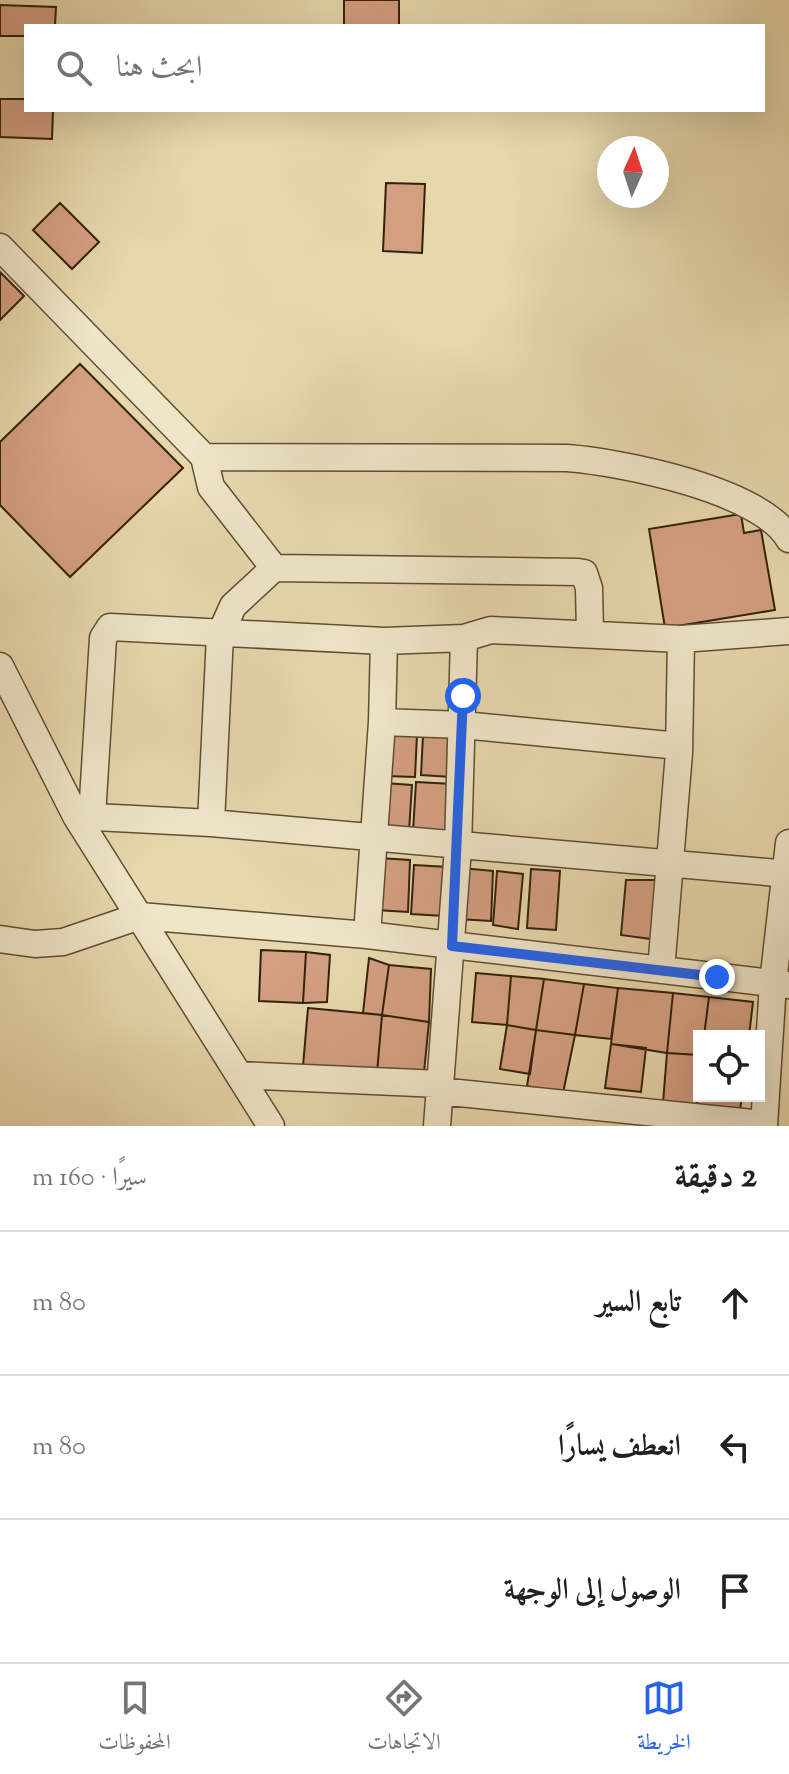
<!DOCTYPE html>
<html lang="ar">
<head>
<meta charset="utf-8">
<style>
  :root { --surface:#fff; --page:#f2f2f2; --text:#202124; --muted:#757577; --line:#e0e0e0; --accent:#2563eb }
  body { margin:0; font-family:"Sorts Mill Goudy",Amiri,serif; background:var(--page); color:var(--text); direction:rtl }
  .controls { position:absolute; right:24px; bottom:24px; display:grid; overflow:hidden; border-radius:0px; box-shadow:0 8px 32px #0002 }
  .controls button { width:72px; height:72px; display:grid; place-items:center; padding:0; border:0; border-bottom:2px solid var(--line); background:var(--surface); color:var(--text); font:40px sans-serif }
  .compass { position:absolute; left:597px; top:136px; width:72px; height:72px; border-radius:50%; background:var(--surface); box-shadow:0 8px 32px #0002; rotate:3deg }
  .stop { position:absolute; width:24px; height:24px; margin:-18px; border:6px solid #2563eb; border-radius:50%; background:#fff }
  .stop.end { background:#2563eb; border-color:#fff; box-shadow:0 2px 8px #0008 }
  .list { margin:0; padding:0; list-style:none }
  h2 { display:flex; justify-content:space-between; align-items:center; height:104px; margin:0; padding:0 32px; font-size:34px }
  h2 small { font-size:26px; font-weight:400; color:var(--muted) }
  .list li { display:grid; grid-template-columns:52px 1fr auto; gap:24px; align-items:center; box-sizing:border-box; height:144px; padding:0 32px; border-top:2px solid var(--line) }
  .list b { display:block; font-size:30px; white-space:nowrap }
  .list em { font-size:26px; font-style:normal; color:var(--muted) }
  .icon { flex:none; width:44px; height:44px; fill:none; stroke:currentColor; stroke-width:2; stroke-linecap:round; stroke-linejoin:round }
  .map { position:relative; flex:none; width:789px; height:1126px; overflow:hidden; direction:ltr }
  .search { position:absolute; background:var(--surface); box-shadow:0 8px 32px #0002; left:24px; right:24px; top:24px; height:88px; display:flex; align-items:center; gap:20px; box-sizing:border-box; padding:0 28px; border-radius:0px; color:var(--muted); font-size:30px }
  .sheet { height:536px; background:var(--surface) }
  nav { display:flex; justify-content:space-around; align-items:center; box-sizing:border-box; height:112px; border-top:2px solid var(--line); background:var(--surface); font-size:22px; color:var(--muted) }
  nav a { display:grid; justify-items:center; gap:4px }
  nav .on { color:var(--accent) }
  .map>svg:first-child { display:block }
  .building { fill:#d49f81; stroke:#33210c; stroke-width:2 }
  .lines { fill:none; stroke-linecap:round; stroke-linejoin:round }
  .minor-casing { stroke:#604e34; stroke-width:29 }
  .minor { stroke:#efe5c9; stroke-width:26 }
  .route { stroke:#2563eb; stroke-width:10 }
</style>
</head>
<body>
<div class="map">
<svg width="789" height="1126" viewBox="0 0 789 1126">
  <rect width="100%" height="100%" fill="#e7d7ac"/>
  <filter id="stains"><feTurbulence type="fractalNoise" baseFrequency=".0025" numOctaves="4"/><feColorMatrix values="0 0 0 0 .2 0 0 0 0 .09 0 0 0 0 .02 0 0 0 .5 -.17"/></filter>
  <radialGradient id="worn" r=".72"><stop offset=".6" stop-color="#630" stop-opacity="0"/><stop offset="1" stop-color="#630" stop-opacity=".3"/></radialGradient>
  <!-- building -->
  <path class="building" d="M344 0H399V26H344Z
    M0 5 56 7 55 26H26V36H0Z
    M0 99H26V110H53L52 139 0 137Z
    M386 183 425 184 422 253 383 251Z
    M60 203 99 242 72 269 33 230Z
    M0 272 24 296 0 320Z
    M80 364 183 468 70 577 0 505V442Z
    M741 514 744 533 761 530 775 610 665 628 649 529Z
    M388 733 417 734 415 777 386 776Z
    M423 735 453 736 451 777 421 775Z
    M416 782 453 784 451 834 413 831Z
    M384 783 412 785 409 831 381 829Z
    M379 858 410 860 408 912 376 910Z
    M414 865 448 867 444 916 411 914Z
    M461 868 493 871 491 921 458 919Z
    M531 869 560 871 556 930 527 928Z
    M497 871 523 874 518 929 493 925Z
    M626 880H663L658 940 621 935Z
    M261 950 306 952 303 1003 259 1001Z
    M306 952 330 955 327 1002 303 1003Z
    M369 958 389 965 382 1015 363 1013Z
    M389 965 431 969 429 1022 382 1015Z
    M476 973 511 976 507 1025 472 1022Z
    M511 976 544 979 536 1030 507 1025Z
    M544 979 584 984 575 1035 536 1030Z
    M584 984 618 988 611 1039 575 1035Z
    M618 988 673 993 667 1053 611 1044Z
    M673 993 709 997 704 1036H699V1055L667 1053Z
    M709 997 753 1002 749 1036H704Z
    M308 1008 382 1015 377 1073 303 1066Z
    M382 1015 429 1022 424 1072 377 1073Z
    M507 1025 536 1030 530 1074 500 1069Z
    M536 1030 575 1035 563 1093 527 1086Z
    M611 1044 646 1048 641 1092 605 1088Z
    M667 1053 699 1055 697 1106 663 1103Z
    M699 1089V1096H742L740 1110 697 1106Z"/>
  <g class="lines">
    <!-- minor casing -->
    <g class="minor-casing">
      <path id="minor" d="M0 247 204 457 211 487 274 568
        M204 457 567 458C621 462 761 490 789 539
        M0 666 76 816 271 1126
        M382 722 463 725 679 746
        M76 816 211 823 789 874
        M92 816 103 638 110 627 384 641 464 638 491 630 681 639 789 631
        M211 823 220 635 233 606 274 568 578 572 584 573 589 588 590 632
        M367 935 382 722 384 641
        M0 939 35 944 63 942 140 916 367 935 789 985
        M661 970 679 753 681 639
        M239 1075 440 1084
        M439 1091 764 1124
        M437 1126 458 848 464 638
        M764 1126 773 983 789 843"/>
    </g>
    <!-- minor -->
    <use href="#minor" class="minor"/>
  </g>
  <g class="lines">
    <!-- route -->
    <path class="route" d="M463 696 452 946 717 977"/>
  </g>
  <rect width="100%" height="100%" filter="url(#stains)"/>
  <rect width="100%" height="100%" fill="url(#worn)"/>
</svg>
<div class="controls">
<button><svg class="icon" aria-label="locate" viewBox="0 0 24 24"><circle cx="12" cy="12" r="6"/><path d="M12 2v4M12 18v4M2 12h4M18 12h4"/></svg></button>
</div>
<svg class="compass" viewBox="-18 -18 36 36"><path d="M0-13l5 13h-10z" fill="#e53935"/><path d="M0 13l5-13h-10z" fill="#757577"/></svg>
<div class="stop" style="left:463px;top:696px"></div>
<div class="stop end" style="left:717px;top:977px"></div>
<div class="search"><svg class="icon" aria-label="search" viewBox="0 0 24 24"><circle cx="10" cy="10" r="6"/><path d="M15 15l6 6"/></svg>ابحث هنا</div>
</div>
<section class="sheet">
<h2>2 دقيقة<small>سيرًا · 160 m</small></h2>
<ul class="list">
<li><svg class="icon" aria-label="ahead" viewBox="0 0 24 24"><path d="M12 20V5M6 11l6-6 6 6"/></svg><div><b>تابع السير</b></div><em>80 m</em></li>
<li><svg class="icon" aria-label="left" viewBox="0 0 24 24"><path d="M17 20v-9H6M10 6l-5 5 5 5"/></svg><div><b>انعطف يسارًا</b></div><em>80 m</em></li>
<li><svg class="icon" aria-label="arrive" viewBox="0 0 24 24"><path d="M6 21V4h12l-3 4 3 4H6"/></svg><div><b>الوصول إلى الوجهة</b></div></li>
</ul>
</section>
<nav>
<a class="on"><svg class="icon" aria-label="map" viewBox="0 0 24 24"><path d="M3 6l6-2 6 2 6-2v14l-6 2-6-2-6 2zM9 4v14M15 6v14"/></svg>الخريطة</a>
<a><svg class="icon" aria-label="directions" viewBox="0 0 24 24"><path d="M12 3l9 9-9 9-9-9zM9 14v-3h6M13 9l2 2-2 2"/></svg>الاتجاهات</a>
<a><svg class="icon" aria-label="saved" viewBox="0 0 24 24"><path d="M7 4h10v16l-5-4-5 4z"/></svg>المحفوظات</a>
</nav>
</body>
</html>
